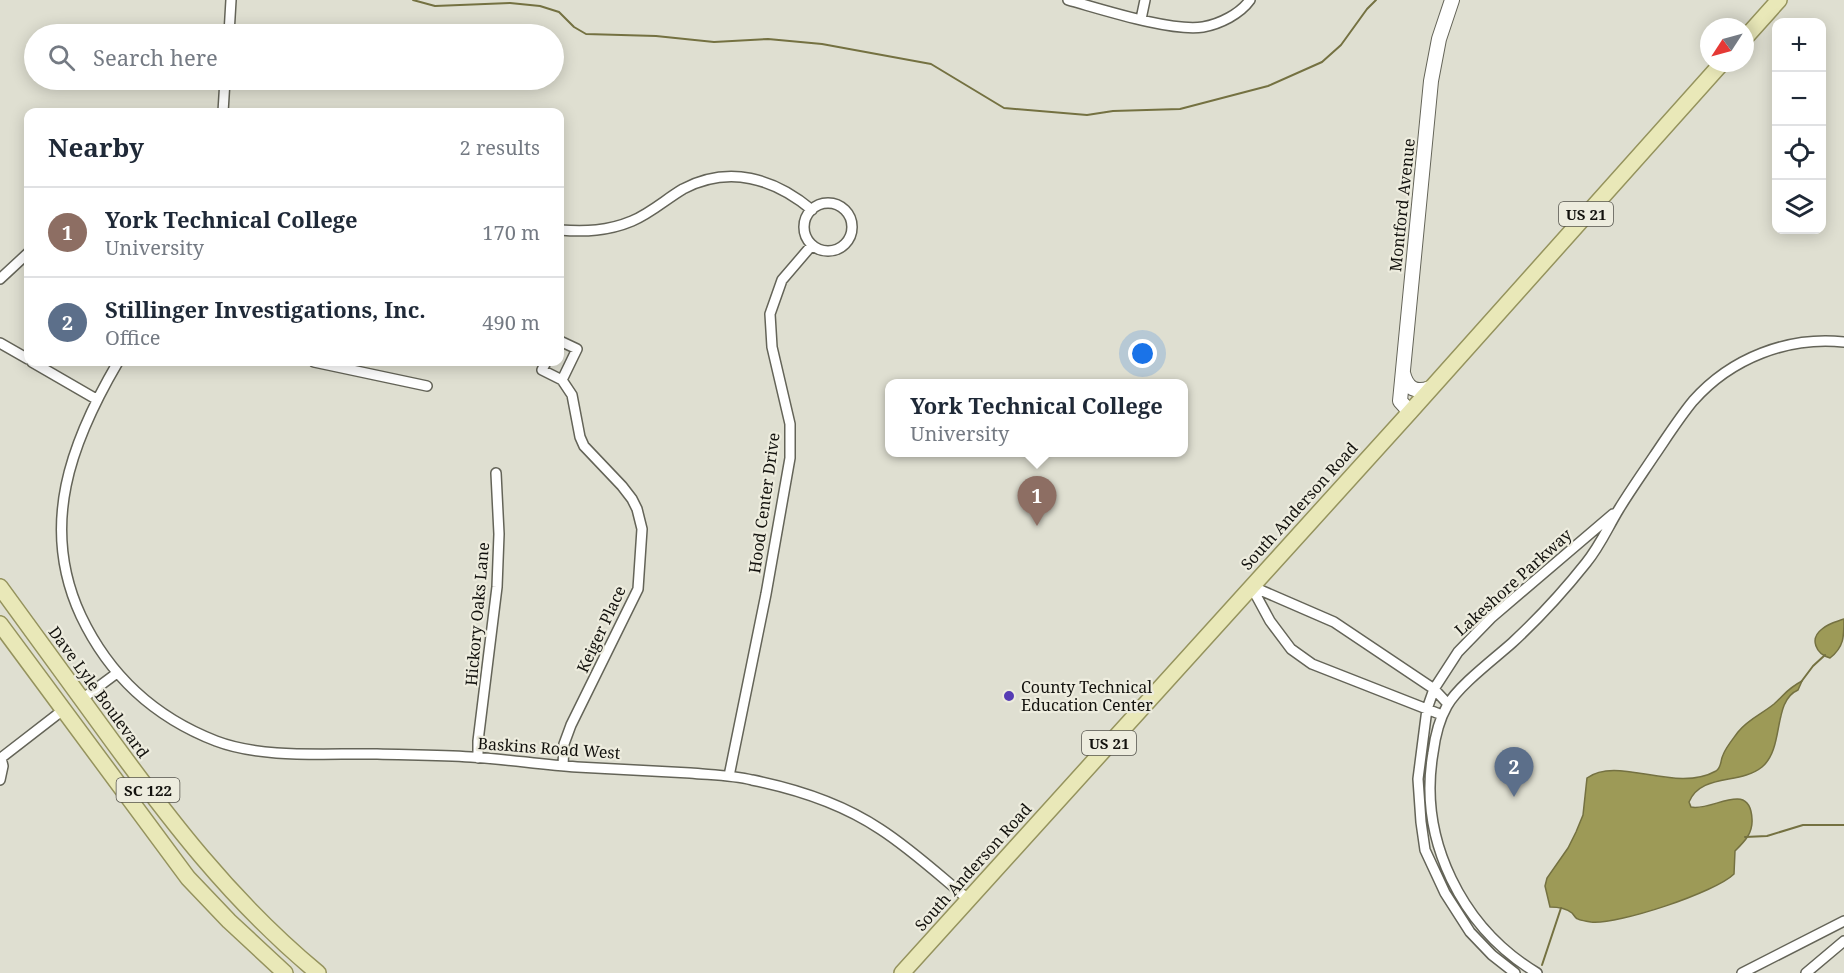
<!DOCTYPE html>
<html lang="en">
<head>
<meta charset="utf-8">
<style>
  :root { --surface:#fff; --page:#f2f2f3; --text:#1f2937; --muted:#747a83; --line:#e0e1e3; --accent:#563cb4 }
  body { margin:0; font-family:"Noto Serif",serif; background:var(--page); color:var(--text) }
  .controls { position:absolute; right:18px; top:18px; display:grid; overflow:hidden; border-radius:12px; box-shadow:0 3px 15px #0003 }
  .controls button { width:54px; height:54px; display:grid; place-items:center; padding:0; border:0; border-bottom:2px solid var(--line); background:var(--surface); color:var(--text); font:30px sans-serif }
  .compass { position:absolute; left:1700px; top:18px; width:54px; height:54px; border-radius:50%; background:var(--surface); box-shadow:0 3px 15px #0003; rotate:234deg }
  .you { position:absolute; left:1143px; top:354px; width:21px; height:21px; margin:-15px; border:4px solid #fff; border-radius:50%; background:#1a73e8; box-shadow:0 0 0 9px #1a73e833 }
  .badge { display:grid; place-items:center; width:39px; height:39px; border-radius:50%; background:var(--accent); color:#fff; font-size:20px; font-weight:700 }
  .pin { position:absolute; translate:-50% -50px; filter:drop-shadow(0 2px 3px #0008) }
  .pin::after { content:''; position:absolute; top:32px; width:21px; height:18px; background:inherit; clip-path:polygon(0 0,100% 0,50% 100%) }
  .popup { position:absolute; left:885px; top:379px; width:303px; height:78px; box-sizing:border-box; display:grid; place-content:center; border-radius:12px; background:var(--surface); filter:drop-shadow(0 2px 4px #0005); font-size:20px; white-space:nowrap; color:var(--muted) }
  .popup b { font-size:22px; color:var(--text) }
  .popup::after { content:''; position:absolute; left:50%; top:100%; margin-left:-12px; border:12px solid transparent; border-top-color:var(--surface) }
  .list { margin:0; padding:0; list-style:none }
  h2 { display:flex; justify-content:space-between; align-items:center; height:78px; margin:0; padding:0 24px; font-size:26px }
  h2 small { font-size:20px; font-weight:400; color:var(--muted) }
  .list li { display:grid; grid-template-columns:39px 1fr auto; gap:18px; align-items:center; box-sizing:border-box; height:90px; padding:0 24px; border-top:2px solid var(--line) }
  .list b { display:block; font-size:22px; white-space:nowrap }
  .list p { margin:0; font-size:20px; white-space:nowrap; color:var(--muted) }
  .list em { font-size:20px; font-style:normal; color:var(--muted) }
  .icon { flex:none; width:33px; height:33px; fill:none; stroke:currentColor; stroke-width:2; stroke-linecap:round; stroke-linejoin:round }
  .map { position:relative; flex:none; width:1844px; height:973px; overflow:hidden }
  .search { position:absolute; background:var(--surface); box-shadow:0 3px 15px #0003; left:24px; top:24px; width:540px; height:66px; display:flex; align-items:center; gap:15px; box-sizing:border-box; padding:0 21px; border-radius:33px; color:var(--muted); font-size:22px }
  .panel { position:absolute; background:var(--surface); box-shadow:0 3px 15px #0003; left:24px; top:108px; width:540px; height:258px; border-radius:12px }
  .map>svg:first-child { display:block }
  .water { fill:#9d9a57; stroke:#747141; stroke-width:1.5 }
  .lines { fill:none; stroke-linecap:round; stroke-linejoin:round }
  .stream { stroke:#747141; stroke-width:2 }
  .street-casing { stroke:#646458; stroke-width:12 }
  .secondary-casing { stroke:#646458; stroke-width:16 }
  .primary-casing { stroke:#95935d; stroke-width:18 }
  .street { stroke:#fff; stroke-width:9 }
  .secondary { stroke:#fff; stroke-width:14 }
  .primary { stroke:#e9e8b8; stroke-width:15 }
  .poi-dot { fill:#563cb4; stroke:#edecde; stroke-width:2 }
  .labels { text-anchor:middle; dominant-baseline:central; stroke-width:4.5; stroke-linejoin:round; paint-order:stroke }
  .shield { fill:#edecde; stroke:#54534c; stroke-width:1.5 }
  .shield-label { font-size:15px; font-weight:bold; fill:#13120e }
  .street-label { font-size:16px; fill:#13120e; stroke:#edecde }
  .poi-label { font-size:16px; fill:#13120e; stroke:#edecde; text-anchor:start }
</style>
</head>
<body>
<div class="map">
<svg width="1844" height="973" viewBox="0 0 1844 973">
  <rect width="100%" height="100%" fill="#dfdfd1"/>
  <!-- water -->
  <path class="water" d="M1844 619C1844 637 1844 647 1830 658 1816 654 1809 639 1822 629 1829 623 1836 622 1844 619Z
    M1802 681 1798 690C1772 701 1785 748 1762 767 1740 785 1701 773 1689 802L1691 807C1712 812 1750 779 1752 819 1753 833 1745 841 1735 851L1734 874C1716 892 1618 925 1591 922 1588 921 1581 921 1578 919 1576 919 1574 915 1572 913 1566 908 1557 907 1550 907L1545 886 1547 878 1568 848 1576 832 1583 815 1587 778C1618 755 1675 794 1716 771 1722 767 1720 761 1723 755 1726 747 1733 739 1738 732 1748 719 1762 714 1774 704 1786 693 1787 689 1802 681Z"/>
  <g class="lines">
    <!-- stream -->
    <path class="stream" d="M413 0 435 6 510 3 540 6 559 12 574 27 586 34 656 36 714 42 768 39 822 44 931 64 1004 108 1087 115 1113 111 1180 109 1268 86 1322 62 1341 45 1367 9 1376 0
      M1801 682 1813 666 1825 655
      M1745 837 1767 836 1803 825H1844
      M1542 965 1561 908"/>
    <!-- street casing -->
    <g class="street-casing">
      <path id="street" d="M1068 0C1101 9 1171 32 1203 27 1220 24 1240 14 1250 0
        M1141 19 1145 0
        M229 34 231 0
        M223 112 225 80
        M804 227a24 24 0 1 1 48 0a24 24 0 1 1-48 0Z
        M560 230C585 232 608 231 632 221 651 213 666 199 683 189 729 165 774 178 812 210
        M0 279 28 253
        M560 341 577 349 562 380
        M0 343 28 359
        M32 362 96 399
        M118 362C71 442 39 526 81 616 109 675 154 717 216 741 263 759 327 753 377 754 409 755 440 755 471 757 507 759 542 765 577 767 615 769 652 771 690 773 711 775 732 775 752 780 797 789 841 803 880 829 911 849 939 875 968 899
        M314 362 427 386
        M546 362 542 370 562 380 572 395 580 437 584 446 622 486 632 499 637 509 642 529 638 589 571 725 564 744 563 766
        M1251 586 1270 621 1291 649 1312 664 1442 715
        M1251 586 1334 622 1434 689 1448 704
        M82 699 117 673
        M1 758 63 710
        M478 758V741L497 587 499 534 496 473
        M729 776 766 594 790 458V424L772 347 770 314 782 280 812 245
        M0 780 3 766 1 758
        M1515 973 1492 955 1470 932 1445 893 1425 850 1421 822 1418 779 1427 709 1434 689 1458 652 1491 618 1613 514
        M1537 973C1462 928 1418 840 1433 753 1435 737 1439 720 1447 706 1458 686 1494 659 1512 643 1539 618 1563 592 1586 563 1600 546 1608 527 1619 509 1630 491 1642 474 1654 456 1667 437 1679 418 1693 401 1731 358 1788 336 1844 342
        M1742 973 1844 921
        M1806 973 1844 941"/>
    </g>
    <!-- secondary casing -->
    <g class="secondary-casing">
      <path id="secondary" d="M1403 373C1407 389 1416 393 1430 388
        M1410 412 1400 401 1431 81 1439 39 1452 0"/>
    </g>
    <!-- primary casing -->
    <g class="primary-casing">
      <path id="primary" d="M1745 38 1779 0
        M0 587C34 634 68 680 102 727 168 818 231 901 318 973
        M0 624 188 878 229 921 285 973
        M902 973 1410 412 1722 63"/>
    </g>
    <!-- street -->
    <use href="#street" class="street"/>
    <!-- secondary -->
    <use href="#secondary" class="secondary"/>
    <!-- primary -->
    <use href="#primary" class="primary"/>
  </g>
  <!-- markers -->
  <circle class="poi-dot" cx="1009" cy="696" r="6"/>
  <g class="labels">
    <!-- shield labels -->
    <g class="shield">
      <rect x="1559" y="202" width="54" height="24" rx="4.5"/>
      <rect x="1082" y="731" width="54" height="24" rx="4.5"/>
      <rect x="116.5" y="778" width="63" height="24" rx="4.5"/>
    </g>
    <g class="shield-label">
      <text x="1586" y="214">US 21</text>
      <text x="1109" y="743">US 21</text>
      <text x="148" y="790">SC 122</text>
    </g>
    <!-- street labels -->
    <g class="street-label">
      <text transform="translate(1402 205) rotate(-84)">Montford Avenue</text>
      <text transform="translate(764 503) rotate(-82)">Hood Center Drive</text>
      <text transform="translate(1299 506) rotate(-48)">South Anderson Road</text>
      <text transform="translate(1513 582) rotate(-42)">Lakeshore Parkway</text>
      <text transform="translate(477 614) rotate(-85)">Hickory Oaks Lane</text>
      <text transform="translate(601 629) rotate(-65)">Keiger Place</text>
      <text transform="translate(99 692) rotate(54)">Dave Lyle Boulevard</text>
      <text transform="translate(549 748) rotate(4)">Baskins Road West</text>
      <text transform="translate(973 867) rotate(-48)">South Anderson Road</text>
    </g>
    <!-- poi labels -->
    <g class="poi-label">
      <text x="1021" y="687">County Technical<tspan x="1021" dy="18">Education Center</tspan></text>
    </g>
  </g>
</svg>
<div class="controls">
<button>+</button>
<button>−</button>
<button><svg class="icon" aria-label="locate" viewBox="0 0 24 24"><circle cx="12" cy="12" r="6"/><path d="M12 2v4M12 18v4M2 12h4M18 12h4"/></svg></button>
<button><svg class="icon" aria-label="layers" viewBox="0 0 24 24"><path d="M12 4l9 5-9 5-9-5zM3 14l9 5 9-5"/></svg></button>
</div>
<svg class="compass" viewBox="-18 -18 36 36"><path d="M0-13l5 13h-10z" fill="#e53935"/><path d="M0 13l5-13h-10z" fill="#747a83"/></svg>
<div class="you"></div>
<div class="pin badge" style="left:1037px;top:526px;background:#8d6e63">1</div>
<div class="popup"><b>York Technical College</b>University</div>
<div class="pin badge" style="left:1514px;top:797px;background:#5c6f8a">2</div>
<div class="search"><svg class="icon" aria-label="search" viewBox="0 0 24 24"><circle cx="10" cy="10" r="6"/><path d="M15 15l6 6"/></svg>Search here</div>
<section class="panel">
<h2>Nearby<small>2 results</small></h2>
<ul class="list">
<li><span class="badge" style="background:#8d6e63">1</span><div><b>York Technical College</b><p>University</p></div><em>170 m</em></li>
<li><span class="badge" style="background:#5c6f8a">2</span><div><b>Stillinger Investigations, Inc.</b><p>Office</p></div><em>490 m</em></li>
</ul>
</section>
</div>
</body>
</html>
